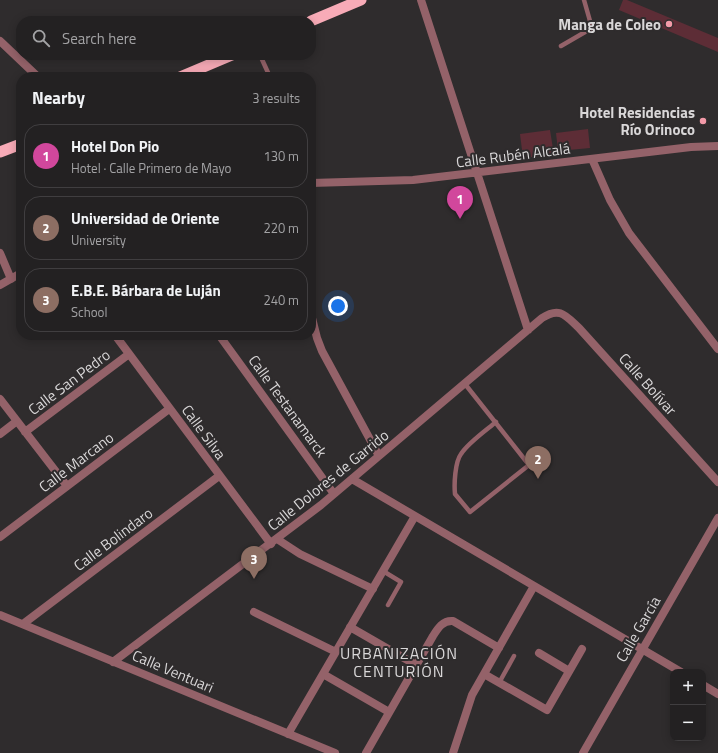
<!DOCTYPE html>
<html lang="en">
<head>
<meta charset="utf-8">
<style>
  :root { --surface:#232122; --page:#2b292a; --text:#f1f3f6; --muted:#a3a3a5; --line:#403e40; --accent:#2563eb }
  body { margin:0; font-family:"Titillium Web",sans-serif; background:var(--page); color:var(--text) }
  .controls { position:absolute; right:12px; bottom:12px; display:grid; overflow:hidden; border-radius:8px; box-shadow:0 2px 10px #0003 }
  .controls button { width:36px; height:36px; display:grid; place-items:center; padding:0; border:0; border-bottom:1px solid var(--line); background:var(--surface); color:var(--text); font:20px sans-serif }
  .you { position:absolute; left:338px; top:306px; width:14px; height:14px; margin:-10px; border:3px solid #fff; border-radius:50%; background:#1a73e8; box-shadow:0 0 0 6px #1a73e833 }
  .badge { display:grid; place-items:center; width:26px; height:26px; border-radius:50%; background:var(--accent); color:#fff; font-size:13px; font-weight:700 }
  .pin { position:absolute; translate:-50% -33px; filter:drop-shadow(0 1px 2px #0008) }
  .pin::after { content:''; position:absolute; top:21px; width:14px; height:12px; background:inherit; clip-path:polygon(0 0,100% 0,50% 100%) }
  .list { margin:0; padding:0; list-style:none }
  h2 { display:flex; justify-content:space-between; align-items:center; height:52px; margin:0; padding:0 16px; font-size:17px }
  h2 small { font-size:13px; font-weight:400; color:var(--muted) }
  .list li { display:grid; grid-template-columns:26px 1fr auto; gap:12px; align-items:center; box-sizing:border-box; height:64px; margin:0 8px 8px; padding:0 8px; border:1px solid var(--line); border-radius:16px }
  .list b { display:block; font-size:15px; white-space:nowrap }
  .list p { margin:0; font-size:13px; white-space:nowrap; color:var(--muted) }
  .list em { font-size:13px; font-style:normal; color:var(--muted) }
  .icon { flex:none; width:22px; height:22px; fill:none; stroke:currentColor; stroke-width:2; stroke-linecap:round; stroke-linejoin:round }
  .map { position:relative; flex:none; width:718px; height:753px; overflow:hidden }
  .search { position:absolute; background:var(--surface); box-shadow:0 2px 10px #0003; left:16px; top:16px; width:300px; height:44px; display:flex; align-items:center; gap:10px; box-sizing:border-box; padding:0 14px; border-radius:16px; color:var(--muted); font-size:15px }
  .panel { position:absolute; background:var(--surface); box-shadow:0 2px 10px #0003; left:16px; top:72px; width:300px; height:268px; border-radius:16px }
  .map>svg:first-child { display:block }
  .green { fill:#5d2d36 }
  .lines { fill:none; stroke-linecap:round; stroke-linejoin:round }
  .service { stroke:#946269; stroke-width:4.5 }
  .minor { stroke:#946269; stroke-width:8 }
  .trunk { stroke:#f8abb7; stroke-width:11 }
  .poi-dot { fill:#f39aa8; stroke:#2f2c2d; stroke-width:1.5 }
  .labels { text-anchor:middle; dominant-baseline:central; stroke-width:4; stroke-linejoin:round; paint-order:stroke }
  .poi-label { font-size:15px; font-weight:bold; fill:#d9d7d8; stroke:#2f2c2d; text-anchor:end }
  .street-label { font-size:15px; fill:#d9d7d8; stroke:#2f2c2d }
  .neighbourhood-label { font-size:16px; letter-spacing:1px; fill:#d9d7d8; stroke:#2f2c2d }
</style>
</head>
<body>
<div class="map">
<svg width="718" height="753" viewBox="0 0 718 753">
  <rect width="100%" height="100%" fill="#2f2c2d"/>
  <!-- green -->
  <path class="green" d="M623 0H627L718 38V52L619 10Z
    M588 129 590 148 558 151 556 133Z
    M550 130 554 155 523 158 520 134Z"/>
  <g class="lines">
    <!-- service -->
    <path class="service" d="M561 46 592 28 584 0
      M260 55 270 77
      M465 384 529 465 470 512 455 494C454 484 455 462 461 454 468 443 485 431 496 422
      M383 571 401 582 388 605
      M499 683 514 656"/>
    <!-- minor -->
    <path class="minor" d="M421 0 528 330
      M0 41 38 77
      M592 159 610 200 629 233 718 349
      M311 183 413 180 691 147 718 146
      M0 253 11 279
      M0 285 21 273
      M311 314 317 338 322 351 379 456
      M115 335 271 544
      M219 335 334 494
      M0 399 67 486
      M25 432 129 354
      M0 434 17 421
      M352 479 681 672
      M0 537 169 409
      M277 539 300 554 373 589
      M254 612 336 652
      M0 615 335 753
      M23 624 219 476
      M350 627 416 665
      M539 653 569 671
      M113 662 321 505 542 318C560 306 566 316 579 328L718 482
      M323 674 389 712
      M484 674 547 710 582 649
      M703 685 718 694
      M288 734 415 516
      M366 753 433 636C438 628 443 620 453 621L499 648
      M453 753 472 695 534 586
      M583 753 718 518"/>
    <!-- trunk -->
    <path class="trunk" d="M311 21 361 0
      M180 77 232 55
      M0 152 21 144"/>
  </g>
  <!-- markers -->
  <g class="poi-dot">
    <circle cx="669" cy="24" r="4"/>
    <circle cx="703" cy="121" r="4"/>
  </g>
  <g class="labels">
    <!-- poi labels -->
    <g class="poi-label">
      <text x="661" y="24">Manga de Coleo</text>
      <text x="695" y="112">Hotel Residencias<tspan x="695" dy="17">Río Orinoco</tspan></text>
    </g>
    <!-- street labels -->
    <g class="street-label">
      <text transform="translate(513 155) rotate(-7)">Calle Rubén Alcalá</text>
      <text transform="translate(69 382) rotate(-37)">Calle San Pedro</text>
      <text transform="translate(648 384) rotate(48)">Calle Bolívar</text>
      <text transform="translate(288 406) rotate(54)">Calle Testanamarck</text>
      <text transform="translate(204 432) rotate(54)">Calle Silva</text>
      <text transform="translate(76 462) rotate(-37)">Calle Marcano</text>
      <text transform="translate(328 480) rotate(-39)">Calle Dolores de Garrido</text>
      <text transform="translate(113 539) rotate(-37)">Calle Bolindaro</text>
      <text transform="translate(638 629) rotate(-60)">Calle García</text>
      <text transform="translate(173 671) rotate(23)">Calle Ventuari</text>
    </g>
    <!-- neighbourhood labels -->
    <g class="neighbourhood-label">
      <text x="399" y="653">URBANIZACIÓN<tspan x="399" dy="18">CENTURIÓN</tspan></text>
    </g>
  </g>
</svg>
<div class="controls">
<button>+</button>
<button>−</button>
</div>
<div class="you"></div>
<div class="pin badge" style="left:460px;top:219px;background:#d1479c">1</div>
<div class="pin badge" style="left:538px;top:479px;background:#8d6e63">2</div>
<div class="pin badge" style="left:254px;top:579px;background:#8d6e63">3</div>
<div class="search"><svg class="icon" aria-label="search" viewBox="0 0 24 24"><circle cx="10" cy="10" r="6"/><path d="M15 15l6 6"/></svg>Search here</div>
<section class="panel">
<h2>Nearby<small>3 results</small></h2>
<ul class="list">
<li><span class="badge" style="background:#d1479c">1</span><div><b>Hotel Don Pio</b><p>Hotel · Calle Primero de Mayo</p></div><em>130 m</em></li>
<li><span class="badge" style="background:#8d6e63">2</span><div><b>Universidad de Oriente</b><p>University</p></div><em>220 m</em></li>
<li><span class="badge" style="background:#8d6e63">3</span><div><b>E.B.E. Bárbara de Luján</b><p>School</p></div><em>240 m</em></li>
</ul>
</section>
</div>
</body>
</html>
